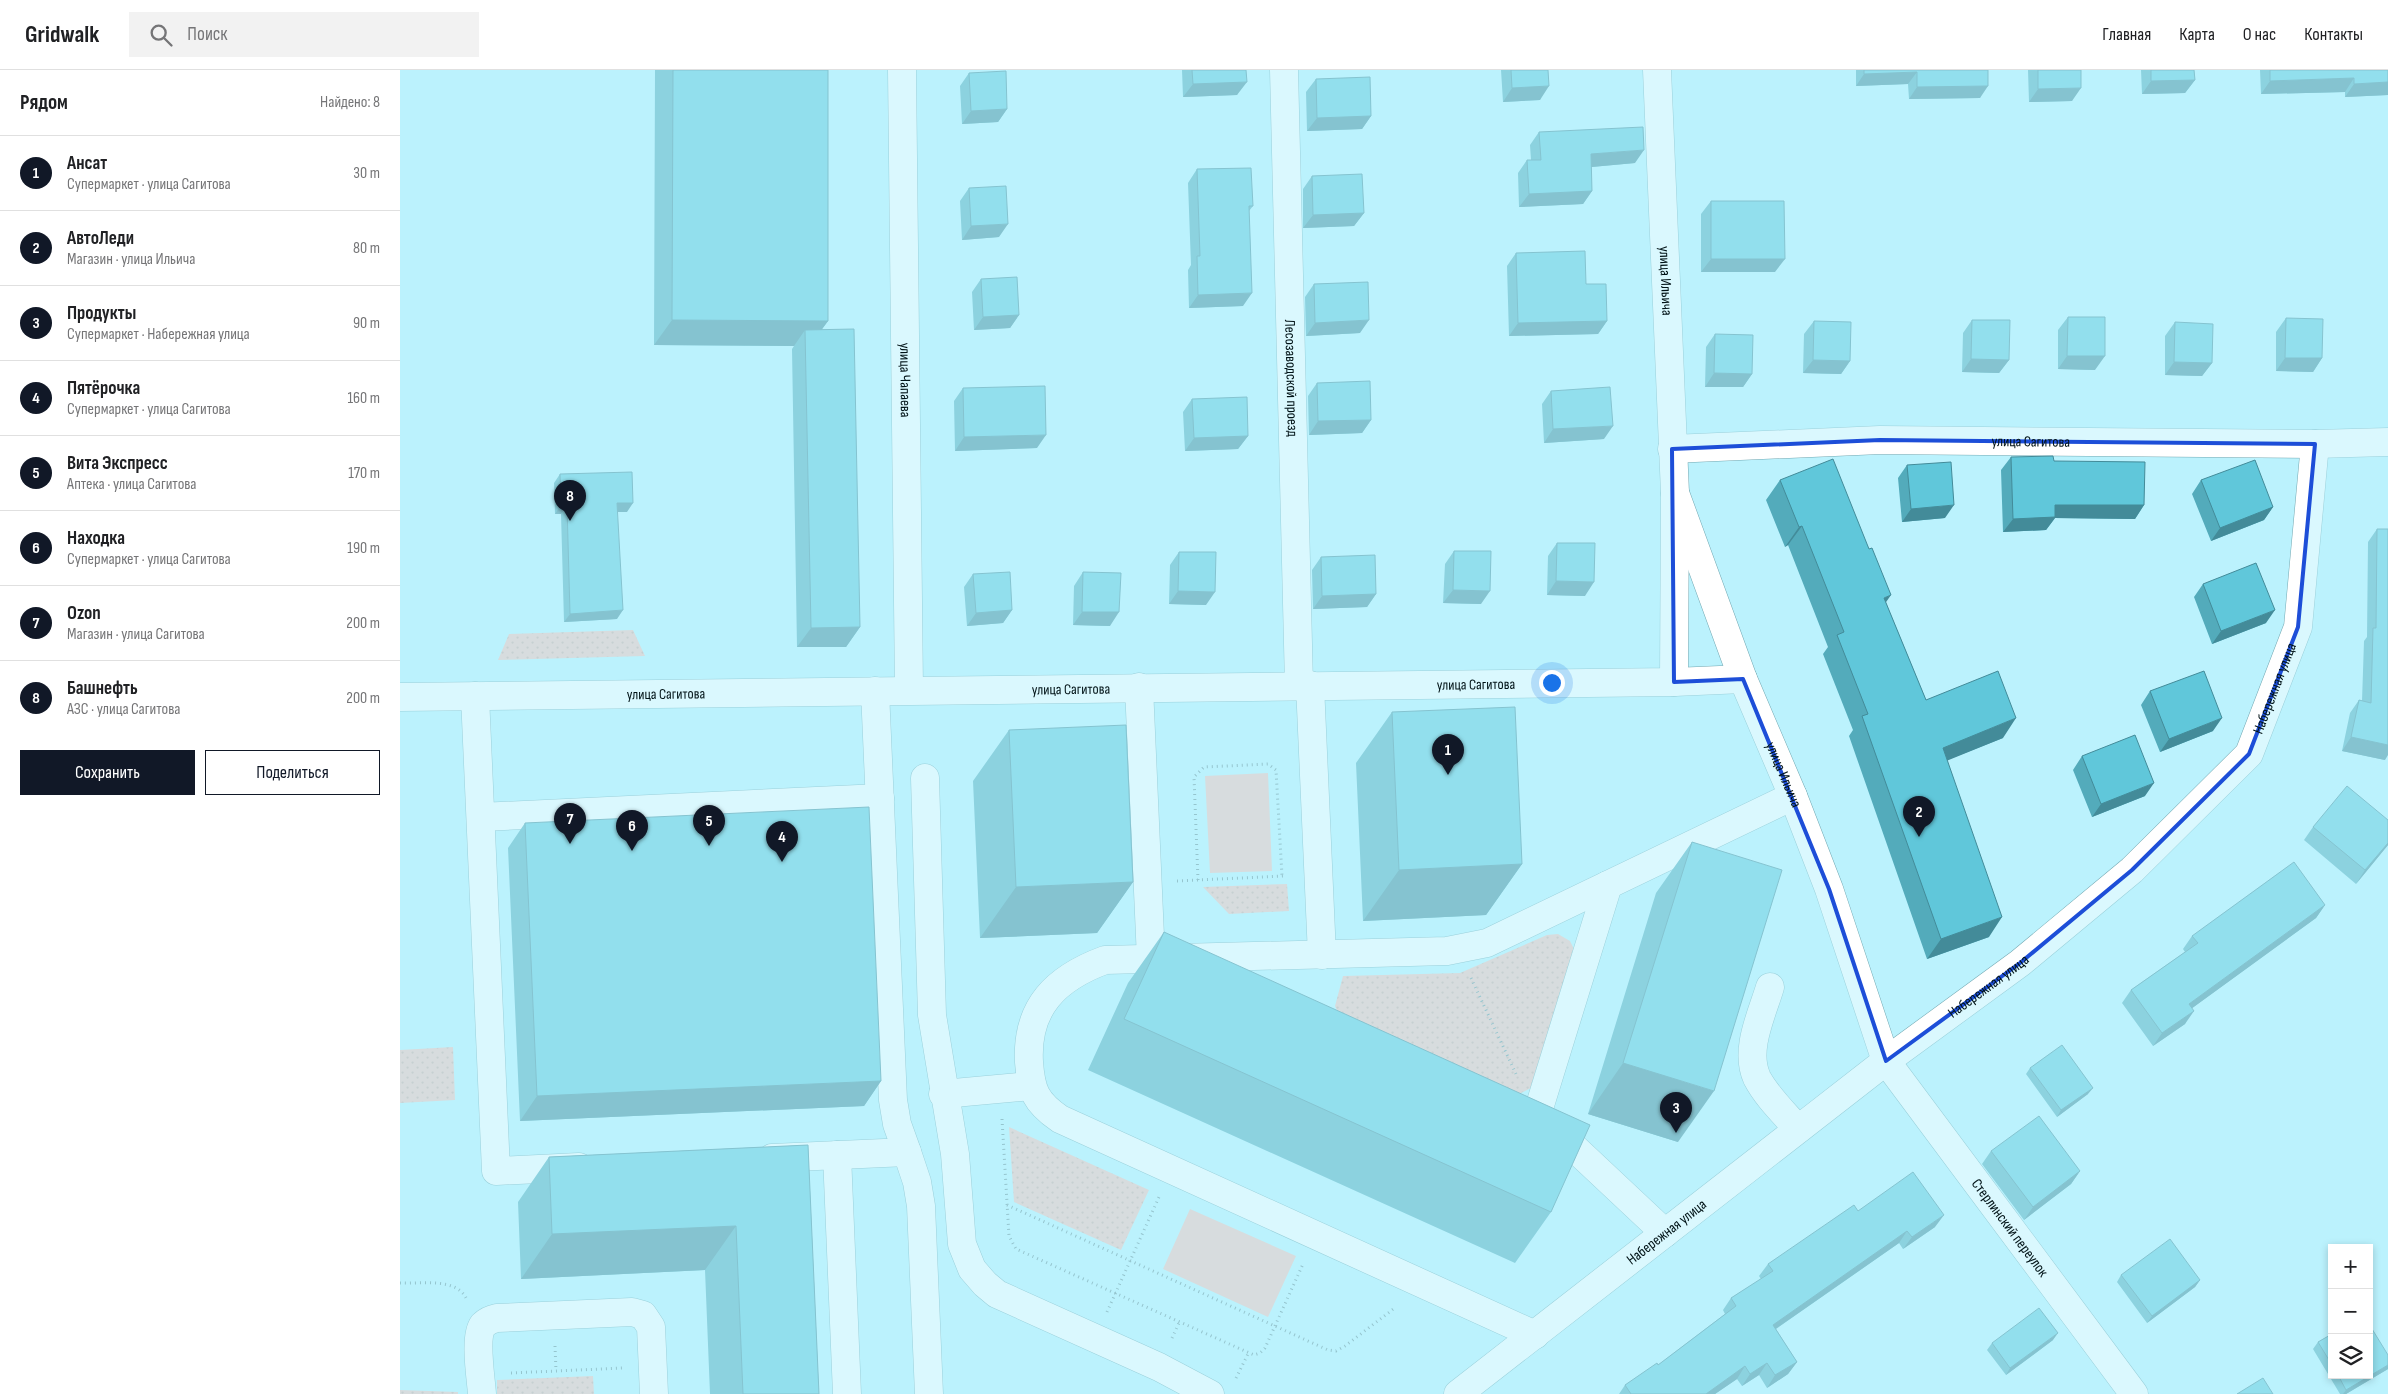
<!DOCTYPE html>
<html lang="ru">
<head>
<meta charset="utf-8">
<style>
  :root { --surface:#fff; --page:#f2f2f2; --text:#202124; --muted:#757577; --line:#e0e0e0; --accent:#111827 }
  body { margin:0; font-family:"Sofia Sans Condensed",sans-serif; background:var(--page); color:var(--text) }
  .controls { position:absolute; right:15px; bottom:15px; display:grid; overflow:hidden; border-radius:0px; box-shadow:0 2px 8px #0003 }
  .controls button { width:45px; height:45px; display:grid; place-items:center; padding:0; border:0; border-bottom:1px solid var(--line); background:var(--surface); color:var(--text); font:25px sans-serif }
  .you { position:absolute; left:1151px; top:612px; width:18px; height:18px; margin:-12px; border:4px solid #fff; border-radius:50%; background:#1a73e8; box-shadow:0 0 0 8px #1a73e833 }
  .badge { display:grid; place-items:center; width:32px; height:32px; border-radius:50%; background:var(--accent); color:#fff; font-size:16px; font-weight:700 }
  .pin { position:absolute; translate:-50% -41px; filter:drop-shadow(0 1px 2px #0008) }
  .pin::after { content:''; position:absolute; top:26px; width:18px; height:15px; background:inherit; clip-path:polygon(0 0,100% 0,50% 100%) }
  .list { margin:0; padding:0; list-style:none }
  h2 { display:flex; justify-content:space-between; align-items:center; height:65px; margin:0; padding:0 20px; font-size:21px }
  h2 small { font-size:16px; font-weight:400; color:var(--muted) }
  .list li { display:grid; grid-template-columns:32px 1fr auto; gap:15px; align-items:center; box-sizing:border-box; height:75px; padding:0 20px; border-top:1px solid var(--line) }
  .list b { display:block; font-size:19px; white-space:nowrap }
  .list p { margin:0; font-size:16px; white-space:nowrap; color:var(--muted) }
  .list em { font-size:16px; font-style:normal; color:var(--muted) }
  .actions { display:flex; gap:10px; padding:15px 20px }
  .actions a { flex:1; padding:11px 0; border:1px solid var(--accent); border-radius:0px; text-align:center; font-size:18px; color:var(--accent) }
  .actions .main { background:var(--accent); color:#fff }
  .icon { flex:none; width:28px; height:28px; fill:none; stroke:currentColor; stroke-width:2; stroke-linecap:round; stroke-linejoin:round }
  .map { position:relative; flex:none; width:1988px; height:1324px; overflow:hidden }
  header { display:flex; align-items:center; gap:30px; box-sizing:border-box; height:70px; padding:0 25px; background:var(--surface); border-bottom:1px solid var(--line) }
  header strong { font-size:24px }
  nav { display:flex; gap:28px; margin-inline-start:auto; font-size:18px }
  .search { width:350px; height:45px; background:var(--page); display:flex; align-items:center; gap:12px; box-sizing:border-box; padding:0 18px; border-radius:0px; color:var(--muted); font-size:19px }
  main { display:flex }
  aside { flex:1; background:var(--surface) }
  .map>svg:first-child { display:block }
  .grass { fill:url(#grass-dots) }
  .garden { fill:#f8c2b8 }
  .lines { fill:none; stroke-linecap:round; stroke-linejoin:round }
  .minor-casing { stroke:#72a8b2; stroke-width:29 }
  .path { stroke:#678e96; stroke-width:3; stroke-dasharray:1 4; stroke-linecap:butt }
  .minor { stroke:#fff; stroke-width:28 }
  .wall { fill:#53abbb }
  .shaded-wall { fill:#438b99 }
  .building { fill:#60c7da; stroke:#438b99 }
  .marked { fill:none; stroke:#1d4ed8; stroke-width:4; stroke-linejoin:round }
  .labels { text-anchor:middle; dominant-baseline:central; stroke-width:4.5; stroke-linejoin:round; paint-order:stroke }
  .street-label { font-size:15px; fill:#001216; stroke:#fff }
</style>
</head>
<body>
<header>
<strong>Gridwalk</strong>
<div class="search"><svg class="icon" aria-label="search" viewBox="0 0 24 24"><circle cx="10" cy="10" r="6"/><path d="M15 15l6 6"/></svg>Поиск</div>
<nav><a>Главная</a><a>Карта</a><a>О нас</a><a>Контакты</a></nav>
</header>
<main>
<aside>
<h2>Рядом<small>Найдено: 8</small></h2>
<ul class="list">
<li><span class="badge">1</span><div><b>Ансат</b><p>Супермаркет · улица Сагитова</p></div><em>30 m</em></li>
<li><span class="badge">2</span><div><b>АвтоЛеди</b><p>Магазин · улица Ильича</p></div><em>80 m</em></li>
<li><span class="badge">3</span><div><b>Продукты</b><p>Супермаркет · Набережная улица</p></div><em>90 m</em></li>
<li><span class="badge">4</span><div><b>Пятёрочка</b><p>Супермаркет · улица Сагитова</p></div><em>160 m</em></li>
<li><span class="badge">5</span><div><b>Вита Экспресс</b><p>Аптека · улица Сагитова</p></div><em>170 m</em></li>
<li><span class="badge">6</span><div><b>Находка</b><p>Супермаркет · улица Сагитова</p></div><em>190 m</em></li>
<li><span class="badge">7</span><div><b>Ozon</b><p>Магазин · улица Сагитова</p></div><em>200 m</em></li>
<li><span class="badge">8</span><div><b>Башнефть</b><p>АЗС · улица Сагитова</p></div><em>200 m</em></li>
</ul>
<div class="actions"><a class="main">Сохранить</a><a>Поделиться</a></div>
</aside>
<div class="map">
<svg width="1988" height="1324" viewBox="0 0 1988 1324">
  <defs>
    <pattern id="grass-dots" width="8" height="8" patternUnits="userSpaceOnUse" patternTransform="scale(1.25)"><rect width="8" height="8" fill="#f8c2b8"/><path d="M2 2h.1M6 6h.1" fill="none" stroke="#d3a69d" stroke-width="1.8" stroke-linecap="round"/></pattern>
  </defs>
  <rect width="100%" height="100%" fill="#bbf2fd"/>
  <!-- grass -->
  <path class="grass" d="M233 560 245 586 98 590 109 564Z
    M887 814 889 841 829 844 803 817Z
    M1158 864 1170 871 1175 881 1133 1017 1119 1024 938 943 935 936 943 906 1060 903 1147 865Z
    M53 977 55 1030 0 1033V980Z
    M609 1057 749 1120 721 1180 614 1132Z
    M193 1306 194 1324H97V1310Z
    M0 1320 58 1322V1324H0Z"/>
  <!-- garden -->
  <path class="garden" d="M868 703 872 801 810 803 805 706Z
    M790 1139 896 1186 868 1247 763 1199Z"/>
  <g class="lines">
    <!-- minor casing -->
    <g class="minor-casing">
      <g id="minor">
        <path id="s1" d="M502 0 509 620"/>
        <path id="s2" d="M884 0 899 615"/>
        <path id="s3" d="M1257 0 1275 423 1274 612"/>
        <path id="s4" d="M1272 379 1480 370 1915 374 1988 372"/>
        <path id="s5" d="M1275 423 1343 609 1393 726 1429 819 1486 991 1734 1324"/>
        <path d="M910 615 922 885"/>
        <path d="M739 617 751 889"/>
        <path d="M75 626 96 1101 179 1097"/>
        <path id="s6" d="M0 627 1274 612 1343 609"/>
        <path d="M525 708 532 945 555 1084 562 1174 572 1199 585 1214 597 1224 759 1297 810 1324"/>
        <path d="M81 747 480 728"/>
        <path d="M1370 917C1362 944 1344 980 1357 1008 1367 1027 1384 1043 1398 1059"/>
        <path d="M543 1024 631 1016"/>
        <path d="M1136 1048 1208 815"/>
        <path d="M1151 1056 1265 1163"/>
        <path d="M507 1082 517 1112 521 1136 529 1324"/>
        <path d="M437 1085 447 1324"/>
        <path d="M372 1088 507 1082 497 1054 493 1030 475 621"/>
        <path d="M1135 1265 660 1049C635 1032 631 1020 629 992 626 937 656 908 705 890L1047 881 1087 873 1393 726"/>
        <path d="M82 1324C81 1309 74 1267 83 1255 87 1251 92 1249 97 1248L232 1242 243 1245 251 1257 254 1324"/>
        <path id="s7" d="M1058 1324 1486 991 1620 893 1732 800 1849 684 1898 557 1915 374"/>
      </g>
    </g>
    <!-- path -->
    <path class="path" d="M798 810 794 707 804 697 868 694 876 700 882 806
      M777 811 883 806
      M1071 908 1116 1004
      M602 1049 609 1166 616 1179 854 1285 860 1283 865 1278 903 1194
      M607 1135 928 1280 936 1281 945 1276 996 1237
      M0 1213C21 1214 58 1207 67 1230
      M707 1242 759 1127
      M772 1268 779 1253
      M155 1276 156 1301
      M111 1303 223 1298
      M836 1308 848 1284"/>
    <!-- minor -->
    <use href="#minor" class="minor"/>
  </g>
  <!-- wall -->
  <path class="wall" d="M255 0H428V251L421 260 460 557 446 577H397L392 279 394 276 254 275Z
    M782 0H846L837 25 783 27Z
    M1101 0H1148L1140 30 1103 32Z
    M1456 0H1588L1580 28 1509 29 1508 14 1456 16Z
    M1628 0H1681L1672 31 1629 32Z
    M1741 0H1794L1795 10 1785 23 1742 24Z
    M1860 0H1988V25L1945 27V22L1861 24Z
    M569 3 607 39 598 52 562 54 560 16Z
    M916 9 971 46 962 59 907 61 906 22Z
    M1139 62 1235 93 1191 97 1192 121 1183 134 1119 137 1118 103 1127 90H1131L1130 75Z
    M797 99 853 136 849 141 843 236 789 238 788 200 791 195 788 113Z
    M912 106 964 143 954 156 903 158V119Z
    M569 118 599 167 562 170 560 131Z
    M1311 131 1375 202H1301V144Z
    M1116 183 1186 214 1207 251 1198 264 1109 266 1107 196Z
    M581 209 619 245 610 258 574 260 572 222Z
    M914 214 960 263 906 266 905 227Z
    M1668 247 1695 300 1658 299V260Z
    M1886 248 1922 288 1913 302 1876 301V262Z
    M1572 250 1609 290 1599 303 1562 302 1563 263Z
    M1414 251 1450 291 1441 304 1403 303 1404 264Z
    M1775 252 1812 293 1802 306 1765 305V266Z
    M1315 264 1352 304 1343 317H1305L1306 277Z
    M917 313 971 350 962 363 909 365 908 326Z
    M563 318 637 378 555 381 554 331Z
    M1151 321 1204 369 1144 373 1142 334Z
    M792 329 848 366 838 379 785 381 783 342Z
    M1611 387 1654 391 1744 435 1735 449 1655 448 1646 460 1603 462 1601 400Z
    M1507 395 1545 448 1502 452 1498 408Z
    M160 404 227 442H217V549L164 552 161 444H155L154 413Z
    M1380 410 1486 533 1526 630 1603 668 1547 690 1589 867 1527 889 1449 666 1453 660 1423 584 1428 577 1388 475 1385 477 1366 430Z
    M1801 410 1873 437 1864 450 1811 471 1792 424Z
    M1977 459 1985 690 1942 681 1950 643 1959 630 1962 631 1964 571 1967 567 1968 472Z
    M1157 473 1185 526 1147 525 1148 486Z
    M1054 481 1081 534 1043 533 1045 494Z
    M779 482 806 535 769 534 770 495Z
    M921 487 976 524 967 537 913 539 912 500Z
    M683 502 710 556 673 555 674 516Z
    M573 504 612 540 603 553 567 556 564 517Z
    M1803 514 1866 553 1812 574 1794 527Z
    M1750 621 1813 661 1760 682 1741 635Z
    M992 642 1122 794 1086 845 963 851 956 693Z
    M609 660 733 812 697 863 580 868 573 711Z
    M1682 686 1745 726 1692 747 1673 700Z
    M1988 750V775L1956 814 1904 770 1913 757Z
    M125 753 481 1011 464 1036 120 1051 108 778Z
    M1292 772 1278 1072 1188 1044 1256 823Z
    M1925 835 1916 848 1792 938 1785 954 1753 976 1722 933 1731 920 1785 882 1783 879 1792 866Z
    M764 862 1151 1142 1115 1193 688 1000 728 913Z
    M1630 998 1688 1024 1657 1047 1626 1004Z
    M408 1075 419 1324H310L305 1200 121 1209 118 1132 149 1087Z
    M1591 1081 1680 1101 1671 1114 1624 1150 1582 1094Z
    M1458 1141 1535 1157 1503 1179 1499 1173 1376 1259 1397 1292 1388 1304 1367 1318 1359 1305 1342 1316 1337 1309 1315 1324H1219L1225 1315 1258 1295 1325 1244 1323 1240 1331 1228 1361 1209 1359 1206 1368 1194Z
    M1721 1205 1800 1210 1795 1217 1747 1253 1717 1212Z
    M1932 1264V1305H1969L1988 1285V1299L1946 1324H1940L1913 1279 1918 1272Z
    M1653 1270 1606 1305 1587 1280 1592 1273Z"/>
  <!-- shaded-wall -->
  <path class="shaded-wall" d="M1517 2 1508 14 1456 16 1464 4Z
    M1954 8 1945 22 1861 24 1870 11Z
    M1795 10 1785 23 1742 24 1751 11Z
    M847 12 837 25 783 27 793 14Z
    M1988 12V25L1945 27 1954 14Z
    M1149 16 1140 30 1103 32 1112 18Z
    M1588 16 1580 28 1509 29 1517 17Z
    M1681 18 1672 31 1629 32 1638 19Z
    M607 39 598 52 562 54 571 41Z
    M971 46 962 59 907 61 917 48Z
    M1244 80 1235 93 1181 98 1191 84Z
    M1192 121 1183 134 1119 137 1129 124Z
    M964 143 954 156 903 158 913 145Z
    M608 154 599 167 562 170 571 156Z
    M1311 189H1385L1375 202H1301Z
    M852 223 843 236 789 238 798 225Z
    M619 245 610 258 574 260 583 247Z
    M272 250 428 251 410 276 405 260 394 276 254 275Z
    M969 250 960 263 906 266 915 253Z
    M1207 251 1198 264 1109 266 1118 253Z
    M1667 286H1705L1695 300 1658 299Z
    M1885 288H1922L1913 302 1876 301Z
    M1571 289 1609 290 1599 303 1562 302Z
    M1413 290 1450 291 1441 304 1403 303Z
    M1774 292 1812 293 1802 306 1765 305Z
    M1314 303 1352 304 1343 317H1305Z
    M971 350 962 363 909 365 918 351Z
    M1213 356 1204 369 1144 373 1153 359Z
    M646 365 637 378 555 381 564 367Z
    M848 366 838 379 785 381 794 368Z
    M217 433H233L227 442H211Z
    M161 435H167L161 444H155Z
    M1554 435 1545 448 1502 452 1511 439Z
    M1655 435H1744L1735 449 1655 448 1646 460 1603 462 1613 449Z
    M1873 437 1864 450 1811 471 1820 458Z
    M1402 456 1388 475 1385 477 1399 457Z
    M1156 511 1194 512 1185 526 1147 525Z
    M1053 520 1090 521 1081 534 1043 533Z
    M778 521 815 522 806 535 769 534Z
    M976 524 967 537 913 539 922 526Z
    M1491 525 1477 545 1484 528Z
    M223 540 217 549 164 552 170 544Z
    M612 540 603 553 567 556 576 543Z
    M1875 540 1866 553 1812 574 1821 561Z
    M682 542H719L710 556 673 555Z
    M460 557 446 577H397L411 558Z
    M1616 648 1603 668 1529 698 1543 678Z
    M1822 648 1813 661 1760 682 1769 669Z
    M1951 667 1988 675V685L1985 690 1942 681Z
    M1754 713 1745 726 1692 747 1701 734Z
    M1988 773V775L1956 814 1965 800Z
    M1122 794 1086 845 963 851 999 800Z
    M733 812 697 863 580 868 616 817Z
    M1925 835 1916 848 1780 947 1789 934Z
    M1602 847 1589 867 1527 889 1541 869Z
    M1794 941 1785 954 1753 976 1762 963Z
    M1223 993 1314 1021 1278 1072 1188 1044Z
    M481 1011 464 1036 120 1051 137 1026Z
    M1693 1018 1688 1024 1657 1047 1661 1040Z
    M1680 1101 1671 1114 1624 1150 1633 1137Z
    M1544 1145 1535 1157 1503 1179 1512 1167Z
    M336 1156 305 1200 121 1209 152 1164Z
    M1507 1161 1499 1173 1364 1267 1373 1255Z
    M1800 1210 1795 1217 1747 1253 1752 1246Z
    M1658 1263 1653 1270 1606 1305 1610 1298Z
    M1397 1292 1388 1304 1367 1318 1375 1305Z
    M1367 1293 1359 1305 1342 1316 1350 1304Z
    M1988 1295V1299L1946 1324H1943L1946 1320Z
    M1345 1296 1337 1309 1315 1324H1306Z"/>
  <!-- building -->
  <path class="building" d="M273 0H428V251L272 250Z
    M792 0H846L847 12 793 14Z
    M1111 0H1148L1149 16 1112 18Z
    M1464 0H1588V16L1517 17V2L1464 4Z
    M1638 0H1681V18L1638 19Z
    M1751 0H1794L1795 10 1751 11Z
    M1870 0H1988V12L1954 14V8L1870 11Z
    M606 1 607 39 571 41 569 3Z
    M970 7 971 46 917 48 916 9Z
    M1243 57 1244 80 1191 84 1192 121 1129 124 1127 90H1141L1139 62Z
    M851 98 853 136H849L852 223 798 225 797 186H800L797 99Z
    M962 104 964 143 913 145 912 106Z
    M606 116 608 154 571 156 569 118Z
    M1311 131H1384L1385 189H1311Z
    M1185 181 1186 214H1206L1207 251 1118 253 1116 183Z
    M617 207 619 245 583 247 581 209Z
    M968 212 969 250 915 253 914 214Z
    M1668 247H1705V286H1667Z
    M1886 248 1923 249 1922 288H1885Z
    M1572 250H1610L1609 290 1571 289Z
    M1414 251 1451 252 1450 291 1413 290Z
    M1775 252 1813 254 1812 293 1774 292Z
    M454 259 460 557 411 558 405 260Z
    M1315 264 1353 265 1352 304 1314 303Z
    M970 311 971 350 918 351 917 313Z
    M645 316 646 365 564 367 563 318Z
    M1210 317 1213 356 1153 359 1151 321Z
    M847 327 848 366 794 368 792 329Z
    M1653 386 1654 391 1745 392 1744 435H1655V447L1613 449 1611 387Z
    M1433 389 1469 479 1472 478 1491 525 1484 528 1526 630 1598 601 1616 648 1543 678 1602 847 1541 869 1462 646 1468 644 1437 565 1444 562 1402 456 1399 457 1380 410Z
    M1855 390 1873 437 1820 458 1801 410Z
    M1551 392 1554 435 1511 439 1507 395Z
    M232 402 233 433H217L223 540 170 544 167 435H161L160 404Z
    M1977 459H1988V675L1951 667 1959 630 1971 633 1973 558H1976Z
    M1157 473H1195L1194 512 1156 511Z
    M1054 481H1091L1090 521 1053 520Z
    M779 482H816L815 522 778 521Z
    M975 485 976 524 922 526 921 487Z
    M1856 493 1875 540 1821 561 1803 514Z
    M610 502 612 540 576 543 573 504Z
    M683 502 721 503 719 542H682Z
    M1804 601 1822 648 1769 669 1750 621Z
    M1115 637 1122 794 999 800 992 642Z
    M726 655 733 812 616 817 609 660Z
    M1735 665 1754 713 1701 734 1682 686Z
    M1947 716 1988 750V773L1965 800 1913 757Z
    M469 737 481 1011 137 1026 125 753Z
    M1292 772 1382 800 1314 1021 1223 993Z
    M1894 792 1925 835 1789 934 1794 941 1762 963 1731 920 1798 873 1792 866Z
    M764 862 1190 1055 1151 1142 724 949Z
    M1662 975 1693 1018 1661 1040 1630 998Z
    M1639 1046 1680 1101 1633 1137 1591 1081Z
    M408 1075 419 1324H343L336 1156 152 1164 149 1087Z
    M1513 1102 1544 1145 1512 1167 1507 1161 1373 1255 1397 1292 1375 1305 1367 1293 1350 1304 1345 1296 1306 1324H1231L1225 1315 1257 1293 1258 1295 1336 1236 1331 1228 1373 1201 1368 1194 1454 1135 1458 1141Z
    M1770 1169 1800 1210 1752 1246 1721 1205Z
    M1639 1238 1658 1263 1610 1298 1592 1273Z
    M1969 1254 1988 1285V1295L1946 1320 1938 1305H1969Z
    M1932 1264V1295L1918 1272Z
    M1863 1308 1873 1324H1837Z"/>
  <!-- marked area -->
  <path d="M0 0H1988V1324H0ZM1480 370 1915 374 1898 557 1849 684 1732 800 1620 893 1486 991 1429 819 1343 609 1274 612 1272 379Z" fill="#bbf2fd" fill-opacity=".55" fill-rule="evenodd"/>
  <path class="marked" d="M1480 370 1915 374 1898 557 1849 684 1732 800 1620 893 1486 991 1429 819 1343 609 1274 612 1272 379Z"/>
  <g class="labels">
    <!-- street labels -->
    <g class="street-label">
      <text stroke="none"><textPath href="#s3" startOffset="211">улица Ильича</textPath></text>
      <text stroke="none"><textPath href="#s2" startOffset="308">Лесозаводской проезд</textPath></text>
      <text stroke="none"><textPath href="#s1" startOffset="310">улица Чапаева</textPath></text>
      <text stroke="none"><textPath href="#s4" startOffset="359">улица Сагитова</textPath></text>
      <text stroke="none"><textPath href="#s6" startOffset="1076">улица Сагитова</textPath></text>
      <text stroke="none"><textPath href="#s6" startOffset="671">улица Сагитова</textPath></text>
      <text stroke="none"><textPath href="#s7" startOffset="1089">Набережная улица</textPath></text>
      <text stroke="none"><textPath href="#s6" startOffset="266">улица Сагитова</textPath></text>
      <text stroke="none"><textPath href="#s5" startOffset="302">улица Ильича</textPath></text>
      <text stroke="none"><textPath href="#s7" startOffset="669">Набережная улица</textPath></text>
      <text stroke="none"><textPath href="#s5" startOffset="814">Стерлинский переулок</textPath></text>
      <text stroke="none"><textPath href="#s7" startOffset="264">Набережная улица</textPath></text>
    </g>
  </g>
</svg>
<div class="controls">
<button>+</button>
<button>−</button>
<button><svg class="icon" aria-label="layers" viewBox="0 0 24 24"><path d="M12 4l9 5-9 5-9-5zM3 14l9 5 9-5"/></svg></button>
</div>
<div class="you"></div>
<div class="pin badge" style="left:1048px;top:705px">1</div>
<div class="pin badge" style="left:1519px;top:767px">2</div>
<div class="pin badge" style="left:1276px;top:1063px">3</div>
<div class="pin badge" style="left:382px;top:792px">4</div>
<div class="pin badge" style="left:309px;top:776px">5</div>
<div class="pin badge" style="left:232px;top:781px">6</div>
<div class="pin badge" style="left:170px;top:774px">7</div>
<div class="pin badge" style="left:170px;top:451px">8</div>
</div>
</main>
</body>
</html>
